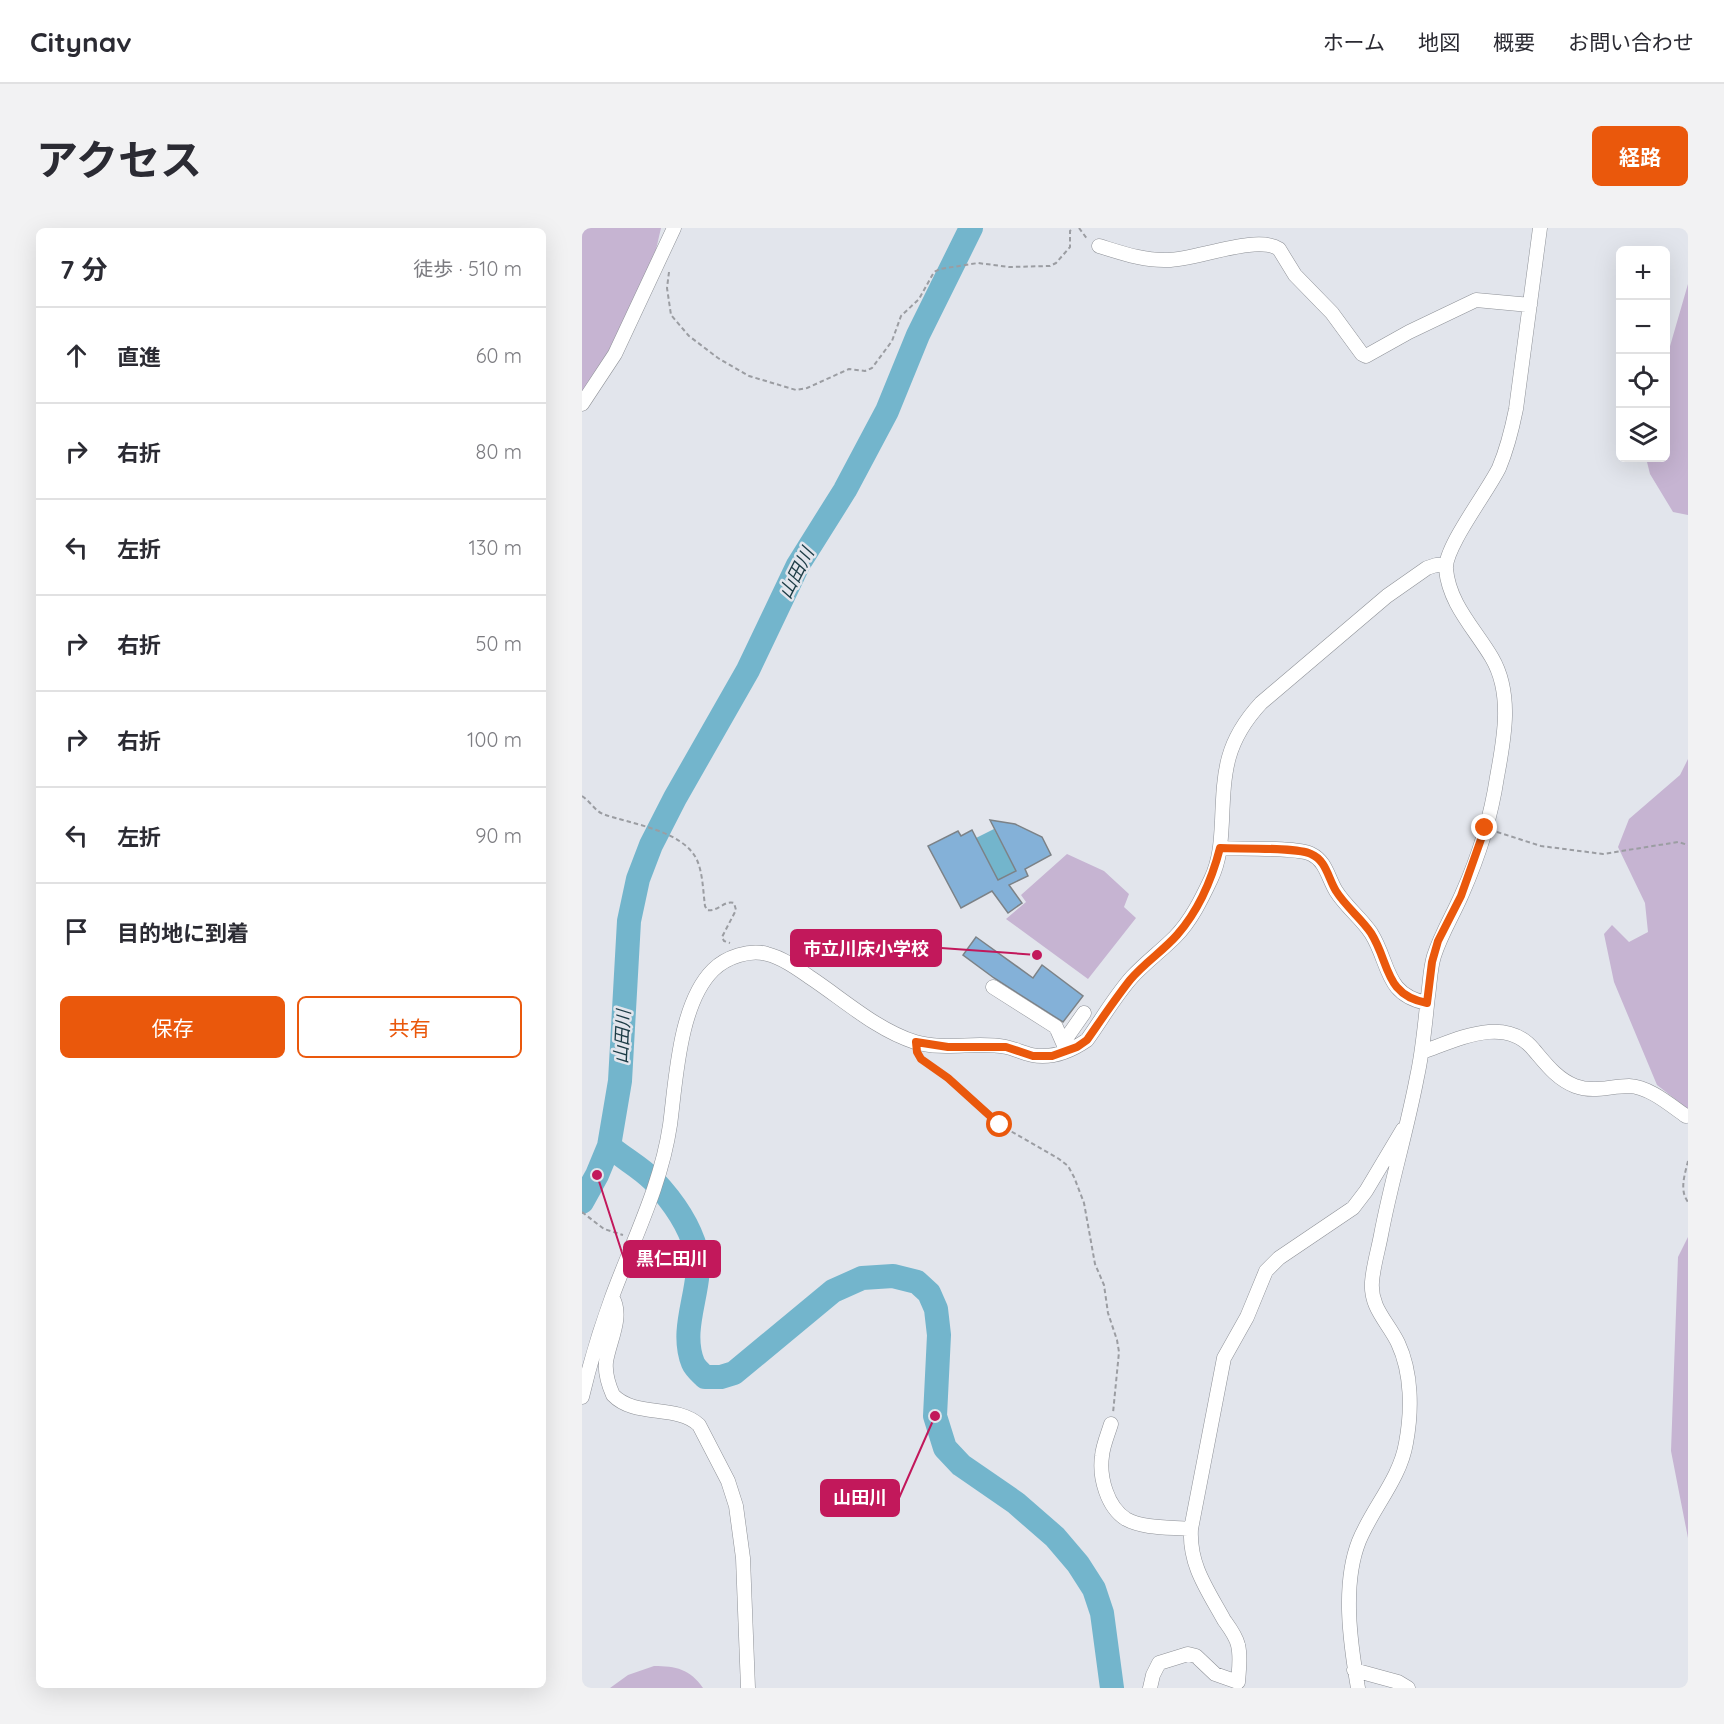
<!DOCTYPE html>
<html lang="ja">
<head>
<meta charset="utf-8">
<style>
  :root { --surface:#fff; --page:#f2f2f3; --text:#2b2b33; --muted:#7c7c81; --line:#e1e1e2; --accent:#ea580c }
  body { margin:0; font-family:Quicksand,"Noto Sans JP",sans-serif; background:var(--page); color:var(--text) }
  .controls { position:absolute; right:18px; top:18px; display:grid; overflow:hidden; border-radius:9px; box-shadow:0 6px 24px #0002 }
  .controls button { width:54px; height:54px; display:grid; place-items:center; padding:0; border:0; border-bottom:2px solid var(--line); background:var(--surface); color:var(--text); font:30px sans-serif }
  .stop { position:absolute; width:18px; height:18px; margin:-14px; border:4px solid #ea580c; border-radius:50%; background:#fff }
  .stop.end { background:#ea580c; border-color:#fff; box-shadow:0 2px 6px #0008 }
  .list { margin:0; padding:0; list-style:none }
  h2 { display:flex; justify-content:space-between; align-items:center; height:78px; margin:0; padding:0 24px; font-size:26px }
  h2 small { font-size:20px; font-weight:400; color:var(--muted) }
  .list li { display:grid; grid-template-columns:39px 1fr auto; gap:18px; align-items:center; box-sizing:border-box; height:96px; padding:0 24px; border-top:2px solid var(--line) }
  .list b { display:block; font-size:22px; white-space:nowrap }
  .list em { font-size:20px; font-style:normal; color:var(--muted) }
  .actions { display:flex; gap:12px; padding:18px 24px }
  .actions a { flex:1; padding:14px 0; border:2px solid var(--accent); border-radius:9px; text-align:center; font-size:21px; color:var(--accent) }
  .actions .main { background:var(--accent); color:#fff }
  .icon { flex:none; width:33px; height:33px; fill:none; stroke:currentColor; stroke-width:2; stroke-linecap:round; stroke-linejoin:round }
  .map { position:relative; flex:none; width:1106px; height:1460px; overflow:hidden; border-radius:9px }
  header { display:flex; align-items:center; gap:36px; box-sizing:border-box; height:84px; padding:0 30px; background:var(--surface); border-bottom:2px solid var(--line) }
  header strong { font-size:28px }
  nav { display:flex; gap:33px; margin-inline-start:auto; font-size:21px }
  .intro { display:flex; align-items:center; justify-content:space-between; box-sizing:border-box; height:144px; padding:0 36px }
  h1 { margin:0; font-size:42px }
  .button { padding:15px 27px; border-radius:9px; background:var(--accent); color:#fff; font-size:21px; font-weight:700 }
  main { display:flex; gap:36px; padding:0 36px }
  aside { flex:1; background:var(--surface); border-radius:9px; box-shadow:0 6px 24px #0002 }
  .map>svg:first-child { display:block }
  .green { fill:#c6b4d2 }
  .water { fill:#73b5cc }
  .lines { fill:none; stroke-linecap:round; stroke-linejoin:round }
  .river { stroke:#73b5cc; stroke-width:24 }
  .building { fill:#84b1d8; stroke:#7c8287; stroke-width:1.5 }
  .minor-casing { stroke:#8e9197; stroke-width:15 }
  .path { stroke:#9b9da2; stroke-width:2; stroke-dasharray:4.5 3; stroke-linecap:butt }
  .minor { stroke:#fff; stroke-width:14 }
  .route { stroke:#ea580c; stroke-width:8 }
  .labels { text-anchor:middle; dominant-baseline:central; stroke-width:5; stroke-linejoin:round; paint-order:stroke }
  .water-label { font-size:18px; font-style:italic; fill:#1a3a44; stroke:#e2e5ec }
  .leader { fill:none; stroke:#c2185b; stroke-width:2 }
  .callout-dot { fill:#c2185b; stroke:#e2e5ec; stroke-width:2 }
  .callout { fill:#c2185b; stroke:#c2185b; stroke-width:2 }
  .callout-label { font-size:18px; text-anchor:middle; font-weight:bold; fill:#fff }
</style>
</head>
<body>
<header>
<strong>Citynav</strong>
<nav><a>ホーム</a><a>地図</a><a>概要</a><a>お問い合わせ</a></nav>
</header>
<div class="intro"><h1>アクセス</h1><a class="button">経路</a></div>
<main>
<aside>
<h2>7 分<small>徒歩 · 510 m</small></h2>
<ul class="list">
<li><svg class="icon" aria-label="ahead" viewBox="0 0 24 24"><path d="M12 20V5M6 11l6-6 6 6"/></svg><div><b>直進</b></div><em>60 m</em></li>
<li><svg class="icon" aria-label="right" viewBox="0 0 24 24"><path d="M7 20v-9h11M14 6l5 5-5 5"/></svg><div><b>右折</b></div><em>80 m</em></li>
<li><svg class="icon" aria-label="left" viewBox="0 0 24 24"><path d="M17 20v-9H6M10 6l-5 5 5 5"/></svg><div><b>左折</b></div><em>130 m</em></li>
<li><svg class="icon" aria-label="right" viewBox="0 0 24 24"><path d="M7 20v-9h11M14 6l5 5-5 5"/></svg><div><b>右折</b></div><em>50 m</em></li>
<li><svg class="icon" aria-label="right" viewBox="0 0 24 24"><path d="M7 20v-9h11M14 6l5 5-5 5"/></svg><div><b>右折</b></div><em>100 m</em></li>
<li><svg class="icon" aria-label="left" viewBox="0 0 24 24"><path d="M17 20v-9H6M10 6l-5 5 5 5"/></svg><div><b>左折</b></div><em>90 m</em></li>
<li><svg class="icon" aria-label="arrive" viewBox="0 0 24 24"><path d="M6 21V4h12l-3 4 3 4H6"/></svg><div><b>目的地に到着</b></div></li>
</ul>
<div class="actions"><a class="main">保存</a><a>共有</a></div>
</aside>
<div class="map">
<svg width="1106" height="1460" viewBox="0 0 1106 1460">
  <rect width="100%" height="100%" fill="#e2e5ec"/>
  <!-- green -->
  <path class="green" d="M0 0H79L73 26 0 183Z
    M1106 56V287L1091 284 1068 246 1064 230H1084V132Z
    M1106 531V881L1075 857 1032 754 1022 706 1030 697 1047 714 1066 704 1063 675 1036 619 1047 591 1098 547Z
    M485 626 522 643 547 666 542 679 554 690 506 751 424 691 444 674 439 667Z
    M1106 1009V1310L1089 1223 1096 1029Z
    M72 1438C94 1438 108 1441 121 1460H28L46 1447Z"/>
  <!-- water -->
  <path class="water" d="M412 601 434 643 416 652 394 610Z"/>
  <g class="lines">
    <!-- river -->
    <path class="river" d="M27 918C41 930 58 939 71 952 89 971 107 996 114 1022 123 1057 96 1098 111 1135 113 1140 119 1145 123 1149H139L152 1145 251 1063 280 1050 311 1048 335 1054 347 1065 354 1081 357 1107 353 1188 363 1220 379 1237 434 1275 473 1309 496 1336 512 1361 520 1385 530 1460
      M0 974 15 947 27 918 38 853 47 693 56 651 69 617 93 570 166 442 216 337 263 262 305 183 336 107 389 0"/>
  </g>
  <!-- building -->
  <path class="building" d="M408 592 433 596 460 609 469 627 443 641 446 648 427 657 440 675 426 685 410 663 379 680 346 618 376 603 379 608 390 602 416 652 434 643Z
    M394 709 451 750 460 737 501 768 481 794 412 750 381 727Z"/>
  <g class="lines">
    <!-- minor casing -->
    <g class="minor-casing">
      <path id="minor" d="M517 18C540 25 562 33 586 32 614 32 675 6 697 21L713 47 750 85 780 126 784 128 827 104 894 72 948 77
        M0 176 33 126 92 0
        M638 620C657 621 715 619 729 626 744 633 746 650 754 663 764 679 779 690 789 705 808 735 802 767 845 775
        M411 759 474 799 481 815
        M484 822 481 815 502 785
        M840 824C875 812 923 786 952 822 964 836 975 851 993 858 1012 865 1028 858 1047 858 1068 859 1088 877 1104 888
        M30 1069C42 1088 27 1113 24 1134 23 1144 27 1158 31 1167 53 1190 94 1176 117 1197L146 1253 154 1278 161 1330 166 1460
        M0 1169C8 1135 18 1102 30 1069 51 1012 79 958 88 897 94 852 97 776 131 742 144 729 168 721 185 726 201 730 216 741 229 750 262 772 295 802 333 814 363 823 394 813 424 819 433 821 441 825 450 827 470 831 489 823 505 812 520 791 533 768 550 749 564 734 579 723 593 709 609 693 620 670 629 651 638 632 639 613 640 593 642 543 643 514 679 475L805 368 845 340 854 337H863
        M529 1196C526 1206 521 1217 520 1228 517 1249 525 1279 544 1291 562 1301 589 1299 609 1301
        M772 1442 816 1454 826 1460
        M568 1460 571 1447 577 1435 606 1426 614 1428 633 1446 656 1454C657 1441 659 1429 656 1417 654 1408 647 1399 642 1392 625 1361 607 1337 609 1301L642 1130 665 1089 684 1043 697 1030 771 980 784 963 821 901
        M776 1460C768 1414 760 1356 777 1313 791 1279 818 1251 824 1215 830 1183 830 1145 816 1115 806 1094 788 1080 790 1054 791 1039 796 1023 799 1007 809 954 825 902 835 849 841 822 843 795 846 768 848 755 848 741 852 728 859 706 871 687 880 666 896 630 909 589 915 549 922 511 931 466 910 430 893 401 867 376 864 341 862 320 906 263 917 240 925 221 930 201 934 181L958 0"/>
    </g>
    <!-- path -->
    <path class="path" d="M497 0 506 12
      M87 44 85 60 89 87 107 108 136 130 167 148 214 162 225 160 267 141 283 143 290 140 310 113 319 88 337 71 352 44 358 41 396 35 427 39 468 38 474 35 488 19V3L491 0
      M0 568C8 573 13 583 21 586 48 596 101 602 115 632 121 646 121 663 123 678L125 682C136 684 142 672 152 675L154 682 140 709 142 713 148 715
      M915 604 959 618 1021 626 1096 614 1106 617
      M337 828 366 850 418 897 477 931 486 938 492 949 502 975 513 1036 522 1057 526 1085 535 1112 537 1124 531 1185
      M1106 933C1103 946 1097 962 1106 974
      M0 984 22 1001 41 1007"/>
    <!-- minor -->
    <use href="#minor" class="minor"/>
  </g>
  <g class="lines">
    <!-- route -->
    <path class="route" d="M418 897 366 850 339 831 335 824 334 814 366 819H424L451 828H470L495 819 505 812C519 792 533 771 548 752 562 735 581 723 595 707 617 682 630 651 638 620 657 621 715 619 729 626 744 632 746 650 754 663 764 679 779 690 789 705 808 735 802 767 845 775L850 734 856 713 879 668 903 600"/>
  </g>
  <g class="labels">
    <!-- water labels -->
    <g class="water-label">
      <text transform="translate(214 345) rotate(-63)">山田川</text>
      <text transform="translate(40 809) rotate(-87)">山田川</text>
    </g>
  </g>
  <!-- callouts -->
  <path class="leader" d="M455 727L359 720M15 947L42 1031M353 1188L317 1270"/>
  <g class="callout-dot">
    <circle cx="455" cy="727" r="6"/>
    <circle cx="15" cy="947" r="6"/>
    <circle cx="353" cy="1188" r="6"/>
  </g>
  <g class="callout">
    <rect x="209" y="702" width="150" height="36" rx="6"/>
    <rect x="42" y="1013" width="96" height="36" rx="6"/>
    <rect x="239" y="1252" width="78" height="36" rx="6"/>
  </g>
  <g class="callout-label">
    <text x="284" y="727">市立川床小学校</text>
    <text x="90" y="1037">黒仁田川</text>
    <text x="278" y="1276">山田川</text>
  </g>
</svg>
<div class="controls">
<button>+</button>
<button>−</button>
<button><svg class="icon" aria-label="locate" viewBox="0 0 24 24"><circle cx="12" cy="12" r="6"/><path d="M12 2v4M12 18v4M2 12h4M18 12h4"/></svg></button>
<button><svg class="icon" aria-label="layers" viewBox="0 0 24 24"><path d="M12 4l9 5-9 5-9-5zM3 14l9 5 9-5"/></svg></button>
</div>
<div class="stop" style="left:418px;top:897px"></div>
<div class="stop end" style="left:903px;top:600px"></div>
</div>
</main>
</body>
</html>
